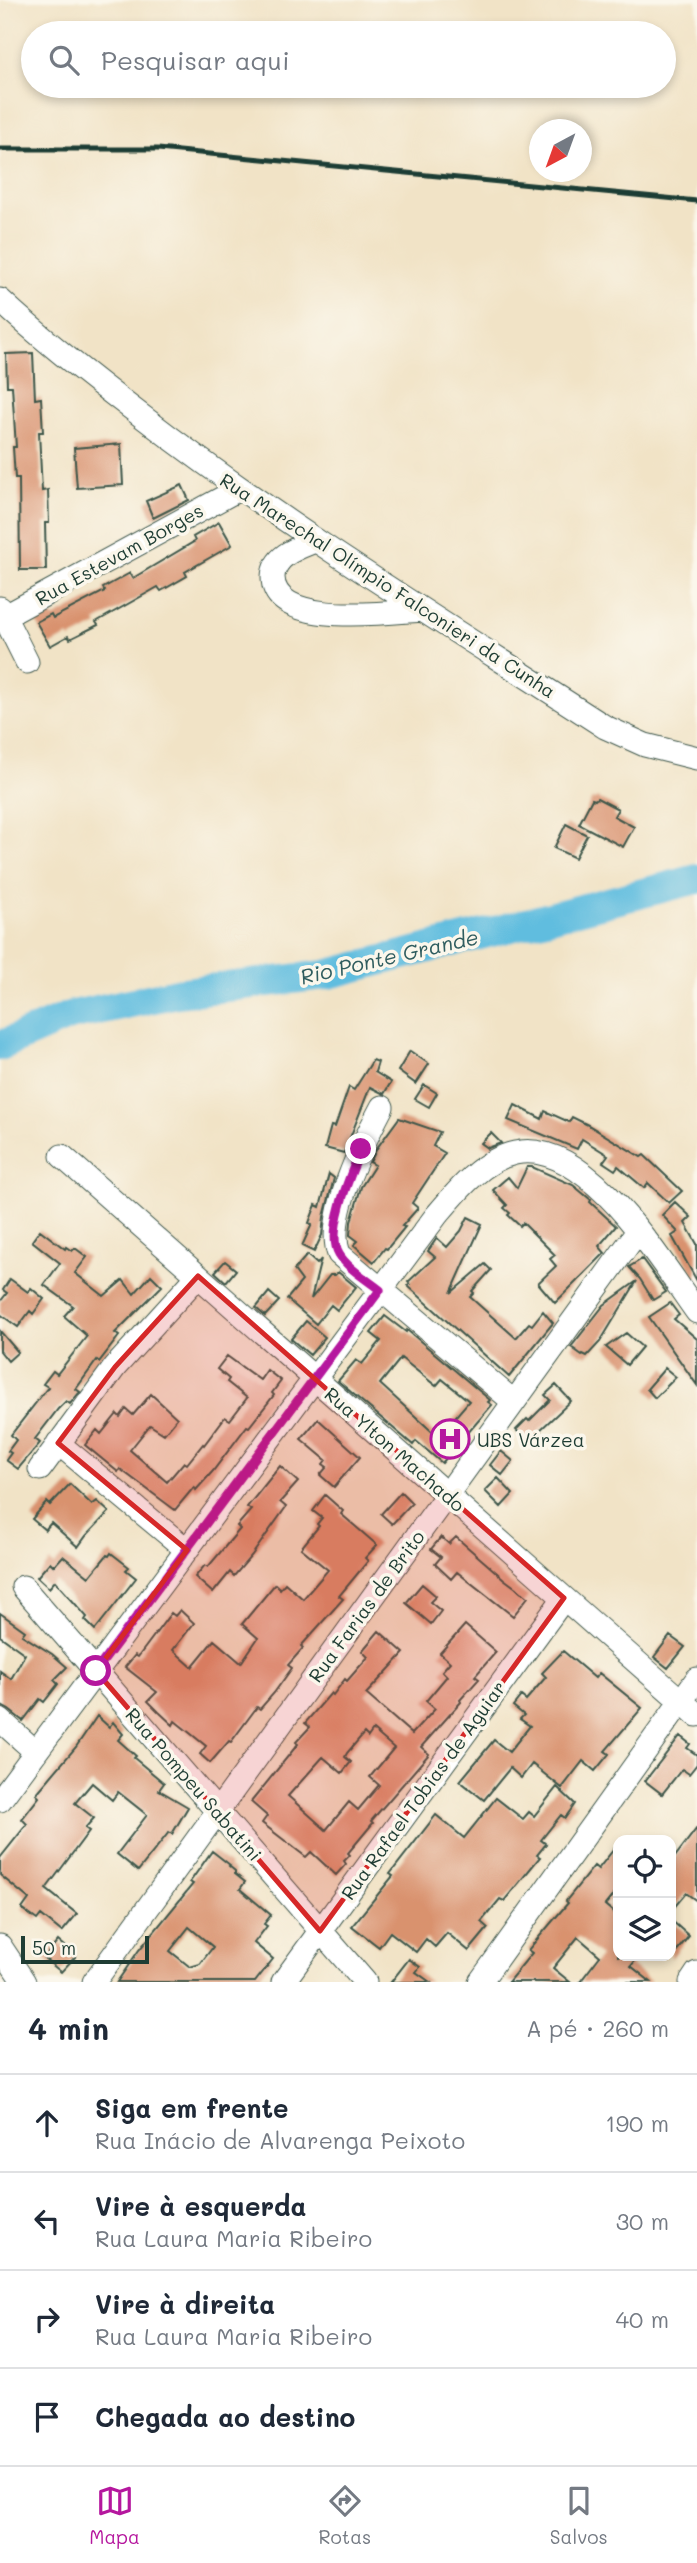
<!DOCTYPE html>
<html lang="pt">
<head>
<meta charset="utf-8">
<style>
  :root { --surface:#fff; --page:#f2f2f3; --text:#1f2937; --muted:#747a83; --line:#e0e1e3; --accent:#b5179e }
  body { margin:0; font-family:Mali,sans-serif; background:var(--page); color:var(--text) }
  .controls { position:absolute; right:21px; bottom:21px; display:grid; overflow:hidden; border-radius:14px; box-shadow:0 4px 10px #0003 }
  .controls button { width:63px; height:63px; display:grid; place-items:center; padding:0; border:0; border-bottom:2px solid var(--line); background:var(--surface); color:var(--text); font:35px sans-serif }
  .compass { position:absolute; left:529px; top:119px; width:63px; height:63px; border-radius:50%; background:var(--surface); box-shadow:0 4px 10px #0003; rotate:221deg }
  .scale { position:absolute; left:21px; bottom:18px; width:128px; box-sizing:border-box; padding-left:7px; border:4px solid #1f3d34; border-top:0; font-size:19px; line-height:24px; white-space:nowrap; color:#1f3d34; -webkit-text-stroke:5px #fbf7ec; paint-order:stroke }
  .stop { position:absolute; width:21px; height:21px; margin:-16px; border:5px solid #b5179e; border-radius:50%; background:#fff }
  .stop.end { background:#b5179e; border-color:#fff; box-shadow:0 2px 7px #0008 }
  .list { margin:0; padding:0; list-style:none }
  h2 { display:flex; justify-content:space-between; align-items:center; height:91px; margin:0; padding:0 28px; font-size:30px }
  h2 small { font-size:23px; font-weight:400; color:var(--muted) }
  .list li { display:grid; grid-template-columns:46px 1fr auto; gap:21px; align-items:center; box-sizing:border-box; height:98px; padding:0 28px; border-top:2px solid var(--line) }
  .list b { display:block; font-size:26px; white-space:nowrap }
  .list p { margin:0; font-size:23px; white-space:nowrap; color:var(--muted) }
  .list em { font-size:23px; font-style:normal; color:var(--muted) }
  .icon { flex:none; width:38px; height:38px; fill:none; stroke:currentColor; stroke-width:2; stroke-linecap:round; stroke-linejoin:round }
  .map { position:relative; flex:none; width:697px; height:1982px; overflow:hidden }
  .search { position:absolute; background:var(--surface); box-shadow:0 4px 10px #0003; left:21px; right:21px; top:21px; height:77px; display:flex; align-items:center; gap:18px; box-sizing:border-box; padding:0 24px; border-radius:38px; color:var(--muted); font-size:26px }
  .sheet { height:483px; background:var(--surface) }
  nav { display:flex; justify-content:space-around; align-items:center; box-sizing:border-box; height:98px; border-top:2px solid var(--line); background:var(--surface); font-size:19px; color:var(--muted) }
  nav a { display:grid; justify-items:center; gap:4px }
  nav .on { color:var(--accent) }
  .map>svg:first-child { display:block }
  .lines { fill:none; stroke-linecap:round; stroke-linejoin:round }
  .river { stroke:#61bddf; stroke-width:30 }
  .building { fill:#d9926e; fill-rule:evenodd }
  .minor-casing { stroke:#3e564a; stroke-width:25 }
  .minor { stroke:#fff; stroke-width:23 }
  .rail { stroke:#1f3d34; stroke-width:5 }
  .route { stroke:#b5179e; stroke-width:9 }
  .marked { fill:#d62828; fill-opacity:0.2; stroke:#d62828; stroke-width:5; stroke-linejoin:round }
  .labels { text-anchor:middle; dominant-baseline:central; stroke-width:7; stroke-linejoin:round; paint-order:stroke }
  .street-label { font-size:19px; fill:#1f3d34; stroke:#fbf7ec }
  .poi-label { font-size:19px; fill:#1f3d34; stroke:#fbf7ec; text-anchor:start }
  .water-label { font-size:21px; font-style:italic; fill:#305d5f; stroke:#fbf7ec }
</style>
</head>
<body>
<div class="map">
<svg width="697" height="1982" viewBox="0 0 697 1982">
  <rect width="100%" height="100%" fill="#fbf7ec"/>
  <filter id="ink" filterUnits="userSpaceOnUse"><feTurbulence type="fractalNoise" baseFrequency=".0143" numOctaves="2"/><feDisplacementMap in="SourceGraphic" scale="14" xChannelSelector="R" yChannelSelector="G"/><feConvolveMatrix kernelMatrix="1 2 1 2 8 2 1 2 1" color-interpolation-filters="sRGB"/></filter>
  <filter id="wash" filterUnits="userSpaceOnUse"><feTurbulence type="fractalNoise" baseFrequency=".00686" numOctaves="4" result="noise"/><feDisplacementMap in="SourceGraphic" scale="28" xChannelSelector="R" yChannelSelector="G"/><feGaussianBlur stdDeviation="1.57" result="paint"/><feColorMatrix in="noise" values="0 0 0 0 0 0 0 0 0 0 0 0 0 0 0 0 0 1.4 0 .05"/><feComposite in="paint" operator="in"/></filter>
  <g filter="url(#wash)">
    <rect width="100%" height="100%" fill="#f1e3c6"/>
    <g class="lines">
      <!-- river -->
      <path class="river" d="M0 1046 69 1016 177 993 325 975 697 879"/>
    </g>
    <g id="blocks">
      <!-- building -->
      <path class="building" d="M33 353 35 399 41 398 43 432H39L42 491 48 490 49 523H45L46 570H20L19 478H15L13 447H16L12 386H7L6 354Z
        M121 444 123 485 77 488 74 448Z
        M182 485 189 500 153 518 146 501Z
        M219 522 232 545 185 572 187 576 161 591 158 587 96 622 98 625 70 639 68 636 50 646 36 622 51 614 53 618 105 591 103 588 130 573 133 578 195 541 193 537Z
        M597 798 618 809 614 816 634 827 623 847 579 824 592 799 595 800Z
        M566 824 587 835 575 858 554 848Z
        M410 1051 429 1064 416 1084 398 1071Z
        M373 1060 378 1062 375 1072 391 1082 384 1094 370 1087 344 1153 325 1148 331 1126 335 1127 349 1087 354 1090Z
        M424 1085 437 1093 429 1107 415 1099Z
        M515 1105 542 1119 545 1111 569 1122 572 1117 588 1125 641 1157 644 1155 682 1191 669 1203 648 1183 644 1188 618 1166 615 1170 603 1162 608 1155 582 1139 577 1149 508 1120Z
        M399 1118 440 1132 433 1146 445 1153 412 1203 418 1208 402 1226 405 1227 387 1249 385 1248 374 1262 354 1245 358 1241 350 1235 351 1222 361 1187 375 1165 370 1162 377 1148Z
        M491 1133 501 1143 488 1148 481 1143Z
        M527 1167H532L573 1185 591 1200 590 1202 616 1226 599 1246 605 1253 555 1303 538 1283 556 1266 550 1259 555 1255 523 1223 520 1226 508 1215 510 1213 504 1208 507 1205 493 1190 508 1177 517 1188Z
        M329 1174 334 1178 324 1217 322 1235 314 1252 302 1246 312 1224 309 1223 316 1205 320 1207Z
        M675 1202 691 1217 685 1223 697 1244V1281L672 1236 678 1232 662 1215Z
        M468 1217 482 1224 451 1293 485 1264 491 1270 472 1291 474 1293 470 1297 516 1338 529 1323 532 1325 543 1311 553 1323 509 1377 408 1286 410 1284 408 1282 435 1257 428 1251 437 1238 447 1247 461 1231Z
        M40 1230 65 1249 66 1247 72 1251 75 1248 87 1257 75 1273 104 1296 123 1280 134 1294 151 1275 162 1286 115 1333 119 1336 99 1362 97 1360 76 1389 80 1392 70 1404 66 1401 58 1409 35 1439 40 1443 18 1469 6 1460 11 1453 8 1451 16 1440 11 1435 48 1387 43 1384 53 1371 57 1374 87 1336 64 1316 73 1306 44 1285 60 1263 32 1241Z
        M307 1255 317 1264 321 1259 311 1299 330 1275H335L338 1272 356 1287 337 1310 331 1305 316 1324 287 1299 302 1281 294 1270Z
        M642 1259 666 1292 653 1300 640 1279 629 1267Z
        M225 1261 236 1270 226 1282 215 1272Z
        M10 1279 28 1292 31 1288 44 1299 33 1314 30 1311 18 1327 0 1314V1302L7 1293 3 1290Z
        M637 1281 600 1342 587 1356 583 1354 582 1355 571 1347 604 1305Z
        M269 1292 279 1301 265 1316 256 1308Z
        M670 1303 679 1315 674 1319 697 1339V1385L649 1317Z
        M385 1316 406 1332 407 1330 490 1400 488 1402 492 1405 442 1463 416 1441 413 1445 338 1381 356 1360 362 1364 381 1341 371 1333ZM401 1358 436 1386 442 1379 469 1401 438 1437 380 1384Z
        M306 1321 325 1337 310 1355 291 1339Z
        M0 1331 18 1352 8 1361 0 1351Z
        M626 1333 642 1347 627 1365 606 1347Z
        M227 1356 260 1380 267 1370 281 1381 272 1393 274 1395 249 1427 247 1426 213 1471 196 1490 194 1487 175 1510 120 1469 118 1472 85 1445 97 1430 101 1434 117 1414 120 1417 126 1409 133 1415 151 1394 177 1418 164 1434 150 1425 130 1450 167 1482 184 1462 187 1464 203 1444 204 1445 225 1417 230 1420 247 1398 227 1382 229 1379 217 1369Z
        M665 1368 676 1377 655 1398 647 1389Z
        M556 1385 571 1401 539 1431 542 1434 532 1445 516 1430 527 1419 529 1421 550 1400 545 1395Z
        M318 1419 360 1457 334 1487 320 1475 327 1467 323 1464 326 1460 301 1439Z
        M501 1451 513 1461 502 1475 490 1465Z
        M280 1466 298 1482 280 1502 286 1507 252 1555 234 1576 230 1572 213 1593 195 1577 205 1565 208 1567 240 1529 237 1526 251 1510 247 1507Z
        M498 1478 513 1494 501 1507 485 1491Z
        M70 1484 92 1505 97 1501 109 1512 86 1536 78 1547 51 1523 45 1530 32 1519 47 1502 50 1505Z
        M401 1492 412 1503 392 1524 381 1514Z
        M325 1495 343 1511 341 1514 377 1545 365 1558 368 1561 339 1596 343 1599 301 1646 303 1648 288 1665 292 1668 274 1693 260 1709 257 1707 231 1742 229 1741 210 1763 200 1754 206 1746 175 1721 173 1725 159 1712 148 1701 157 1692 125 1667 135 1655 138 1657 171 1613 175 1616 180 1610 194 1623 173 1650 192 1667 214 1640 241 1663 258 1638 242 1624 275 1584 280 1589 285 1583 303 1599 328 1570 301 1548 319 1526 317 1524 322 1518 313 1511Z
        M441 1537 449 1544 456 1537 504 1579 528 1597 513 1616 457 1572 451 1579 435 1564 441 1557 431 1549Z
        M111 1553 129 1567 126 1570 136 1578 95 1630 85 1620 87 1617 55 1581 49 1588 37 1577 50 1562 54 1566 63 1556 89 1577 107 1555 109 1556Z
        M422 1584 436 1596 430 1602 441 1611 431 1624 406 1603Z
        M0 1613 25 1631 22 1635 52 1654 67 1667 54 1680 58 1684 44 1702 40 1699 23 1721 9 1710 0 1705V1671L11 1679 25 1654 0 1636Z
        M465 1625 496 1652 475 1676 479 1679 460 1700 461 1702 421 1747 429 1754 371 1821 373 1823 348 1853 350 1855 344 1861 346 1864 336 1875 311 1852 306 1857 262 1823 267 1816 251 1802 298 1744 296 1742 310 1727 305 1723 331 1693 333 1695 345 1679 347 1681 368 1657 362 1651 379 1631 404 1653 366 1694 412 1734 435 1709 426 1701 447 1676 442 1671 450 1662 440 1653ZM373 1730 394 1748 370 1777 379 1785 358 1810 349 1802 326 1830 288 1796 323 1757 342 1773 351 1762 345 1757 347 1753 364 1733 368 1737Z
        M670 1636 685 1647 668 1668 654 1657Z
        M563 1651 595 1678 599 1673 642 1708 605 1751 609 1754 595 1771 583 1761 562 1788 532 1764 521 1778 510 1768 484 1800 460 1781 494 1740 509 1752 530 1726 520 1719 524 1715 513 1706 521 1696 526 1700 546 1677 542 1673Z
        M97 1716 109 1727 113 1722 123 1734 118 1740 136 1756 134 1758 164 1783 159 1790 188 1807 172 1834 169 1832 138 1871 117 1854 147 1815 118 1792 112 1800 92 1783 75 1803 94 1818 85 1828 89 1831 46 1889 77 1914 62 1932 41 1915 37 1920 22 1909 29 1899 0 1875V1858L27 1824 22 1819 39 1797 36 1794 76 1747Z
        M680 1736 690 1744 687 1748 697 1755V1764L689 1774 682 1769 662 1794 645 1781Z
        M557 1787 575 1804 565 1818 561 1815 541 1840 546 1844 537 1855 540 1857 504 1901 500 1899 481 1922 488 1928 469 1951 447 1933 435 1947 426 1939 416 1952 390 1932 379 1947 352 1926 393 1876 390 1874 436 1815 464 1838 496 1798 523 1819 529 1812 534 1816Z
        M697 1828V1901L686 1893 671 1911V1862Z
        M618 1844V1889L605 1905 618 1916V1956H639L631 1966 651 1982H580L600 1956 578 1937 553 1968 570 1982H508L532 1953 528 1950 568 1903 566 1901 594 1866 598 1869Z
        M212 1851 230 1865 229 1866 235 1871V1874L245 1882 240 1889 271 1915 264 1924 267 1926 254 1943 273 1959 255 1982H117L139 1950 193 1884 190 1882ZM189 1927 213 1947 200 1964 190 1967 170 1951Z
        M671 1920 689 1936 671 1958Z
        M58 1941 76 1956 61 1972 44 1958Z
        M409 1959 420 1967 416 1972 430 1982H391Z"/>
    </g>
  </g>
  <g filter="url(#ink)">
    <use href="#blocks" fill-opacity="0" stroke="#3e564a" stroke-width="2"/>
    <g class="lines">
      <!-- minor casing -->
      <g class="minor-casing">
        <path id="minor" d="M0 300C45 342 94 380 143 417 290 530 449 626 605 727L645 745 697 758
          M315 541C298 548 274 555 273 577 273 629 390 612 422 610
          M0 608 27 662
          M0 619 239 489
          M382 1107C364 1141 325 1217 339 1254L514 1402
          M62 1156 697 1715
          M58 1443 187 1550
          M40 1469 115 1367 198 1276
          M23 1587 365 1982
          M0 1720 36 1752
          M0 1800 436 1216C457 1191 482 1160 515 1153 587 1137 662 1264 697 1312
          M0 1946 24 1982
          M94 1982 638 1231
          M283 1982 564 1598
          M480 1982 697 1679
          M691 1982 697 1973"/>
      </g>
      <!-- minor -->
      <use href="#minor" class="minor"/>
      <!-- rail -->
      <path class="rail" d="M0 149H158L697 201"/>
    </g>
  </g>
  <g class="lines" filter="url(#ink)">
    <!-- route -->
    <path class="route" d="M96 1671 380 1290C368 1280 348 1269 339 1254 325 1232 352 1171 361 1149"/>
  </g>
  <!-- marked area -->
  <path class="marked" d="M198 1276 564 1598 320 1931 96 1671 187 1550 58 1443 115 1367Z"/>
  <!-- icons -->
  <defs>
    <g id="hospital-ring" transform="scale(2.0125)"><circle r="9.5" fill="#fbf7ec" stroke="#b5179e" stroke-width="1.5"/><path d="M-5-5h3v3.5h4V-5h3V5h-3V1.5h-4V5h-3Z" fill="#b5179e"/></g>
  </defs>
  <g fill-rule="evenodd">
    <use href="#hospital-ring" x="450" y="1439"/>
  </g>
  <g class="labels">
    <!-- street labels -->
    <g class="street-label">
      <text transform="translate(119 554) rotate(-29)">Rua Estevam Borges</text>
      <text transform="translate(388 585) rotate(33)">Rua Marechal Olímpio Falconieri da Cunha</text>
      <text transform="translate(395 1449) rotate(41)">Rua Ylton Machado</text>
      <text transform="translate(366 1606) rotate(-54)">Rua Farias de Brito</text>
      <text transform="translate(194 1784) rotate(49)">Rua Pompeu Sabatini</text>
      <text transform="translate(423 1790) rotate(-54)">Rua Rafael Tobias de Aguiar</text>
    </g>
    <!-- poi labels -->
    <g class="poi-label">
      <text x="477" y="1439">UBS Várzea</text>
    </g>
    <!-- water labels -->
    <g class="water-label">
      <text transform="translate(389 956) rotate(-13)">Rio Ponte Grande</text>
    </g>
  </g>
</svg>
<div class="controls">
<button><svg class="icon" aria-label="locate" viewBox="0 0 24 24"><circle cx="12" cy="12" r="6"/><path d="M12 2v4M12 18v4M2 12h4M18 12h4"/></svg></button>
<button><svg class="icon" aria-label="layers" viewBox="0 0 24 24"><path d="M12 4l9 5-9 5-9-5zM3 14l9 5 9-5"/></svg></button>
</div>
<svg class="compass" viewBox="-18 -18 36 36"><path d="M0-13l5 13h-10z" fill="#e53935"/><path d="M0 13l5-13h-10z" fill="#747a83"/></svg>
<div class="scale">50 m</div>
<div class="stop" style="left:96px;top:1671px"></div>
<div class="stop end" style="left:361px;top:1149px"></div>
<div class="search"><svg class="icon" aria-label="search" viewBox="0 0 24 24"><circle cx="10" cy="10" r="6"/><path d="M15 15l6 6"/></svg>Pesquisar aqui</div>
</div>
<section class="sheet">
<h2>4 min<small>A pé · 260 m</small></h2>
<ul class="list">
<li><svg class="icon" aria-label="ahead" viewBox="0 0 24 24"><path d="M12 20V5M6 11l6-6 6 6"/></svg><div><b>Siga em frente</b><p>Rua Inácio de Alvarenga Peixoto</p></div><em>190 m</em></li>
<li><svg class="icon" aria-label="left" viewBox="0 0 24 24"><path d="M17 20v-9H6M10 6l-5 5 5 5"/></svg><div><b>Vire à esquerda</b><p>Rua Laura Maria Ribeiro</p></div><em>30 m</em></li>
<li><svg class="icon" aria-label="right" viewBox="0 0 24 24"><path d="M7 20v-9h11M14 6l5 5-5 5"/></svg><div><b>Vire à direita</b><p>Rua Laura Maria Ribeiro</p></div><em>40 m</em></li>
<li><svg class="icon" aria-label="arrive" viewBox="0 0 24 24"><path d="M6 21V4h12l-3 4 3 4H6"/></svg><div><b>Chegada ao destino</b></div></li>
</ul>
</section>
<nav>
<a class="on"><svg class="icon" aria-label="map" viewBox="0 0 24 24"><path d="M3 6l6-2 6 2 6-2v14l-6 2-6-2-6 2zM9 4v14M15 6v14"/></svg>Mapa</a>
<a><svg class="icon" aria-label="directions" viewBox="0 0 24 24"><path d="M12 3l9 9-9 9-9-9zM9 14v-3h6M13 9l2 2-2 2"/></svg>Rotas</a>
<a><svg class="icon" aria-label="saved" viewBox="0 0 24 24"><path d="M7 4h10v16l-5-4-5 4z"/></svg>Salvos</a>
</nav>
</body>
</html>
